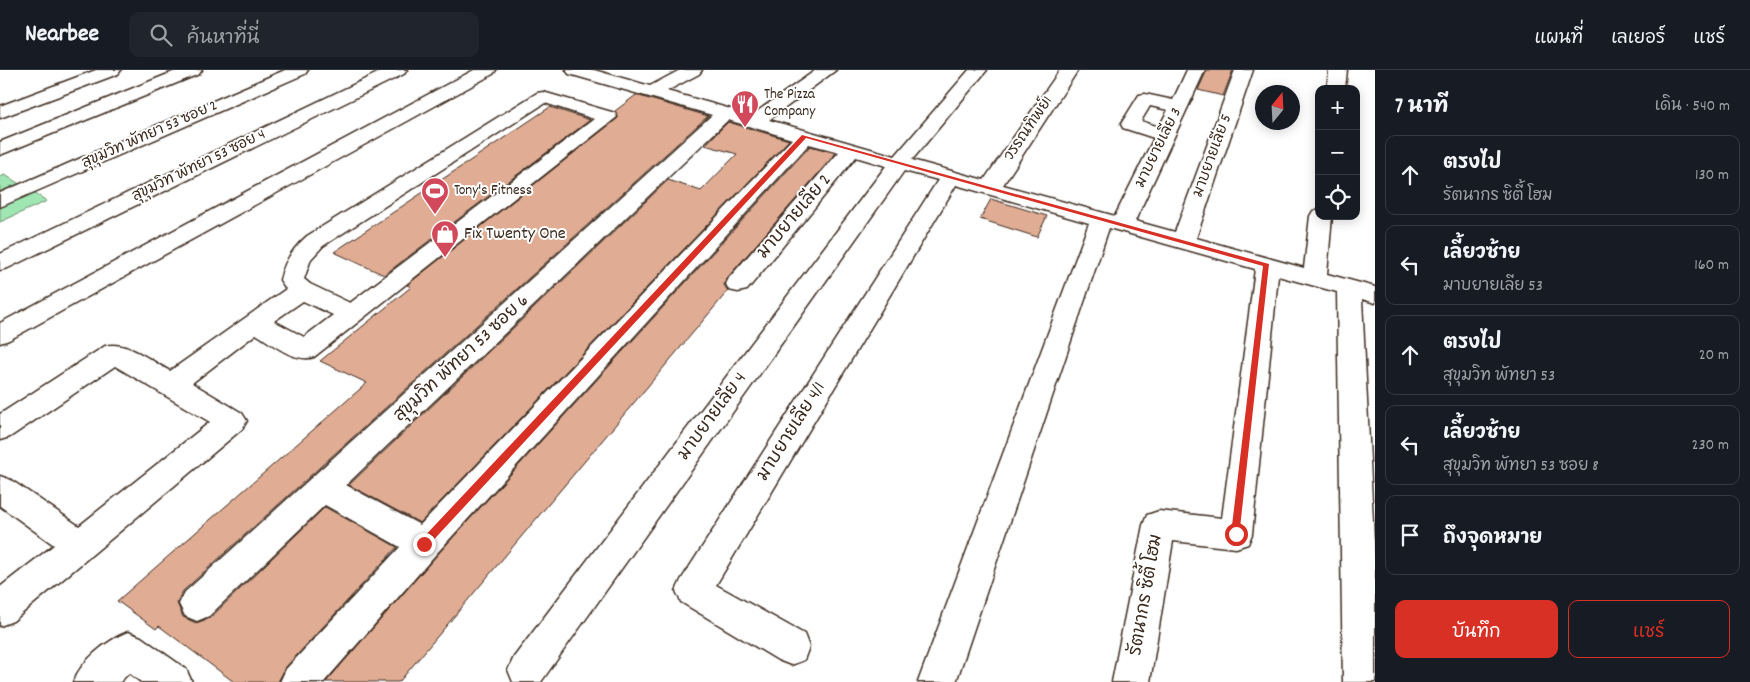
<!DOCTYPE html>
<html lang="th">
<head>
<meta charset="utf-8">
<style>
  :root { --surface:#171b24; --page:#20242c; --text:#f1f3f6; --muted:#9ea1a6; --line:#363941; --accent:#d93025 }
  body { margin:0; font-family:Dekko,"Playpen Sans Thai",sans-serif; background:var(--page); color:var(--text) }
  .controls { position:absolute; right:15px; top:15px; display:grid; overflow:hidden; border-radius:10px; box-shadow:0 2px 12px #0003 }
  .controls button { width:45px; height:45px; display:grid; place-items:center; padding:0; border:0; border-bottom:1px solid var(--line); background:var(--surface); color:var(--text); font:25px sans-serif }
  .compass { position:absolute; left:1255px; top:15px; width:45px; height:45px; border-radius:50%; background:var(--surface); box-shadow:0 2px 12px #0003; rotate:18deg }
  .stop { position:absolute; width:15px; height:15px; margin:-11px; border:4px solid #d93025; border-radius:50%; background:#fff }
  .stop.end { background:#d93025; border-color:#fff; box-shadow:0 1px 5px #0008 }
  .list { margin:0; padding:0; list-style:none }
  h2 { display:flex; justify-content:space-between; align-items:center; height:65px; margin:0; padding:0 20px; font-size:21px }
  h2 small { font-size:16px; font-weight:400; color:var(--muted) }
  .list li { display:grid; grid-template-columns:32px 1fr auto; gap:15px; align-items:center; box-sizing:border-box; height:80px; margin:0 10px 10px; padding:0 10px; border:1px solid var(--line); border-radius:10px }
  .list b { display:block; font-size:19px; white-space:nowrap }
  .list p { margin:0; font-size:16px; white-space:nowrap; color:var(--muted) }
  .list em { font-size:16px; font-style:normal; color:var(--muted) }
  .actions { display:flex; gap:10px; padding:15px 20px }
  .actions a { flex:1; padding:11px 0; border:1px solid var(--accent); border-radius:10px; text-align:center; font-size:18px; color:var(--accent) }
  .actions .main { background:var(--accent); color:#fff }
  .icon { flex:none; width:28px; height:28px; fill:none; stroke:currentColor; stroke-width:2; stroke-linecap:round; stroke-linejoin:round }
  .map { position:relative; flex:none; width:1375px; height:612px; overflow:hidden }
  header { display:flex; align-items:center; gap:30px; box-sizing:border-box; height:70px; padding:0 25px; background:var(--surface); border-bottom:1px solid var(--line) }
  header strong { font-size:24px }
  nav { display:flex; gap:28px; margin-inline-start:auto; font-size:18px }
  .search { width:350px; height:45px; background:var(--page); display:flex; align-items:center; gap:12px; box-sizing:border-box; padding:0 18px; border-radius:10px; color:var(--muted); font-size:19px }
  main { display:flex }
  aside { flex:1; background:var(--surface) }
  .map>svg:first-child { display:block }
  .green { fill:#9fe6b3; stroke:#6d8868 }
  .building { fill:#e0ac94; stroke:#3b2a1e }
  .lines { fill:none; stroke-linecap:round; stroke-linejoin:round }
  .minor-casing { stroke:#3b2a1e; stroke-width:3 }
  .minor { fill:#fff; fill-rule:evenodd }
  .route { fill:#d93025 }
  .labels { text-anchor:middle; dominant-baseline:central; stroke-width:4; stroke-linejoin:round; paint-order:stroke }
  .far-poi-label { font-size:15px; fill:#3b2a1e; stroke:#fff; text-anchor:start }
  .far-street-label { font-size:15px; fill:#3b2a1e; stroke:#fff }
  .street-label { font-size:18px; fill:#3b2a1e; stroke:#fff }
  .poi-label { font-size:18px; fill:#3b2a1e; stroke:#fff; text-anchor:start }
</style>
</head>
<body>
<header>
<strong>Nearbee</strong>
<div class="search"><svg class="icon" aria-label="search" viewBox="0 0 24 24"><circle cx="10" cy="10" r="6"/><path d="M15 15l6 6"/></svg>ค้นหาที่นี่</div>
<nav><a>แผนที่</a><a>เลเยอร์</a><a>แชร์</a></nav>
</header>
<main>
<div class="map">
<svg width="1375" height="612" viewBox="0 0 1375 612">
  <rect width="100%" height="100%" fill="#fff"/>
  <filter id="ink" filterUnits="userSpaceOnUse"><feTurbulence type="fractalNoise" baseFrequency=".02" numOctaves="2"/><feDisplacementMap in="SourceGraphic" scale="10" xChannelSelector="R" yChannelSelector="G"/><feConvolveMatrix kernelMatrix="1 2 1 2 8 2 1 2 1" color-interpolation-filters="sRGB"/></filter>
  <g filter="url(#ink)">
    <!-- green -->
    <path class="green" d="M5 105 47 131 0 152V107Z"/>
    <!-- building -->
    <path class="building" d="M1207 0H1233L1223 26 1198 20Z
      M636 25 708 46 183 521 177 533 183 547 196 553 210 548 325 437 397 477 285 598 278 612H234L159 556 156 559 117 531 367 313 320 291 411 217 407 215 618 48 615 41Z
      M550 37 590 50 384 205 334 182Z
      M728 52 789 70 420 453 349 415 668 110 701 121 737 84 705 75Z
      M810 76 836 83 728 207 724 215 728 221 399 612H326L437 485Z
      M991 129 1047 146 1037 167 980 149Z"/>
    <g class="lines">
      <!-- minor casing -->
      <g class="minor-casing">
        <path id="minor" d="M96 0H121L118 4 0 48V36Z
          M178 0H202L199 4 0 85V72Z
          M285 0H308L305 4 0 137V123Z
          M384 0H407L404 4 8 198 0 200V184Z
          M474 0H496L493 4 9 270 0 273V253Z
          M566 0H594L650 16 680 0H702L699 4 667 21 752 45 816 0H836L769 50 895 86 969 0H987L912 90 984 110 1060 0H1078L1003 115 1115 146 1154 68 1123 58 1121 54 1139 25 1145 24 1173 30 1187 0H1205L1135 151 1175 162 1235 0H1253L1196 168 1304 198 1310 146 1313 141 1319 140V146H1332L1327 204 1375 217V233L1362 229 1375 492V612H1343L1337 222 1278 206 1252 464 1248 474 1236 478 1173 471 1150 612H1112L1143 455 1147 445 1159 441 1222 448 1255 199 1109 158 956 612H918L1089 153 956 115 716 515 804 564 809 577 804 590 791 595 778 590 681 532 676 521 681 510 938 110 904 101 541 612H513L508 600 514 587 886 96 856 87 747 220 738 222 729 220 726 214 729 208 839 82 809 74 436 484 324 612H280L286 599 400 477 325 435 209 546 197 551 185 546 179 534 185 522 712 45 569 4ZM1150 36 1168 40 1159 57 1141 51ZM728 50 792 69 420 455 346 415Z
          M1329 0H1347L1345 19H1327Z
          M543 22 615 43 617 47 314 287C294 293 273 274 256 264L192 313 242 343 247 351 242 359 13 551 0 556V517L54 475 0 436V406L11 410 79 456 210 352 115 296 10 367 0 370V344L105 276C126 270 151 291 170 301L286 219 280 210C284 192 293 178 307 166L537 23ZM545 33 594 49 350 233 310 214 304 209 311 189 323 176ZM303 231 333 245 304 267 274 251Z
          M128 562 141 567 186 599 192 612H141L129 603 120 612H73C82 590 106 571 128 562Z"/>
      </g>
      <!-- minor -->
      <use href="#minor" class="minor"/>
    </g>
  </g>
  <!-- route -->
  <path class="route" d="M802 65 1269 194 1239 467H1233L1231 464 1263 196 806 68 427 477H420V471Z"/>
  <!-- icons -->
  <defs>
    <g id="restaurant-pin" transform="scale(1.4375)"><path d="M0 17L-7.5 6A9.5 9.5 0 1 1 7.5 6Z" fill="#d1495b" stroke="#fff"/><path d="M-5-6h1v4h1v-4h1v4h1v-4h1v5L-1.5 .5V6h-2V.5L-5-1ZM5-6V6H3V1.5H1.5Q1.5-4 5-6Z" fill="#fff"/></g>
    <g id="stadium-pin" transform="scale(1.4375)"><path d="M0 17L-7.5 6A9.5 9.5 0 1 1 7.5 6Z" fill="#d1495b" stroke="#fff"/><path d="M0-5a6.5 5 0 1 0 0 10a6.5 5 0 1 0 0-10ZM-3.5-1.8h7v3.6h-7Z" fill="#fff"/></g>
    <g id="shop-pin" transform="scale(1.4375)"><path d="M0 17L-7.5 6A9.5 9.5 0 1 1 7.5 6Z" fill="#d1495b" stroke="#fff"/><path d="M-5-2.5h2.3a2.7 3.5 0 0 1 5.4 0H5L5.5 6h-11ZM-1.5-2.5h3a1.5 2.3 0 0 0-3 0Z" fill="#fff"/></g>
  </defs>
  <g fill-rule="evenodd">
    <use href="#restaurant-pin" x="745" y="34"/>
    <use href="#stadium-pin" x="435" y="121"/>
    <use href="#shop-pin" x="445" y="164"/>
  </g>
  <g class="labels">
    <!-- far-poi labels -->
    <g class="far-poi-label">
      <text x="764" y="25">The Pizza<tspan x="764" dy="17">Company</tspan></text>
      <text x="454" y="121">Tony's Fitness</text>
    </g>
    <!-- far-street labels -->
    <g class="far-street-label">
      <text transform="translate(1029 59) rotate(-56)">วรรณทิพย์1</text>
      <text transform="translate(150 65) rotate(-24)">สุขุมวิท พัทยา 53 ซอย 2</text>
      <text transform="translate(1159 78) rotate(-64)">มาบยายเลีย 3</text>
      <text transform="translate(1213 86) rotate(-70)">มาบยายเลีย 5</text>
      <text transform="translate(199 96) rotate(-26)">สุขุมวิท พัทยา 53 ซอย 4</text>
    </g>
    <!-- street labels -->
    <g class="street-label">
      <text transform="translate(795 147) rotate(-50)">มาบยายเลีย 2</text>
      <text transform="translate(462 289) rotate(-43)">สุขุมวิท พัทยา 53 ซอย 6</text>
      <text transform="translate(713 347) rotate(-54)">มาบยายเลีย 4</text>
      <text transform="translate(792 362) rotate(-58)">มาบยายเลีย 4/1</text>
      <text transform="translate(1147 525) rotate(-80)">รัตนากร ซิตี้ โฮม</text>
    </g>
    <!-- poi labels -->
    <g class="poi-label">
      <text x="464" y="164">Fix Twenty One</text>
    </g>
  </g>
</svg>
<div class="controls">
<button>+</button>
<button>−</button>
<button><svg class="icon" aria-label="locate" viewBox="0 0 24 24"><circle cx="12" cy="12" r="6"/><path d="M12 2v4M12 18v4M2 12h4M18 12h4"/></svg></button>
</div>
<svg class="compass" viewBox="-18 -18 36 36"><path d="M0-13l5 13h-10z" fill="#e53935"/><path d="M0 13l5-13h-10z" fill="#9ea1a6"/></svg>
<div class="stop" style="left:1236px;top:464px"></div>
<div class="stop end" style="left:424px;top:474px"></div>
</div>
<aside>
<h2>7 นาที<small>เดิน · 540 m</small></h2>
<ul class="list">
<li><svg class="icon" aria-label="ahead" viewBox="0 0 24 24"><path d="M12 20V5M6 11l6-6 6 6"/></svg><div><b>ตรงไป</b><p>รัตนากร ซิตี้ โฮม</p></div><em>130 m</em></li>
<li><svg class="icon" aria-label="left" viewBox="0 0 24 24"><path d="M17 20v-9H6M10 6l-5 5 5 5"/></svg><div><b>เลี้ยวซ้าย</b><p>มาบยายเลีย 53</p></div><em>160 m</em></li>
<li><svg class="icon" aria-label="ahead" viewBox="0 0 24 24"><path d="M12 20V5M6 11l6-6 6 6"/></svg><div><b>ตรงไป</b><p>สุขุมวิท พัทยา 53</p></div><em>20 m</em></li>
<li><svg class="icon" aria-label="left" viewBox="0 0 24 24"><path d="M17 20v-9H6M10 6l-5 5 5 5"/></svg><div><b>เลี้ยวซ้าย</b><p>สุขุมวิท พัทยา 53 ซอย 8</p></div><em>230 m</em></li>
<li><svg class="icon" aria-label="arrive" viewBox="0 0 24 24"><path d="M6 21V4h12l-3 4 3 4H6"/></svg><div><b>ถึงจุดหมาย</b></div></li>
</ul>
<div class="actions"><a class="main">บันทึก</a><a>แชร์</a></div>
</aside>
</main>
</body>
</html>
